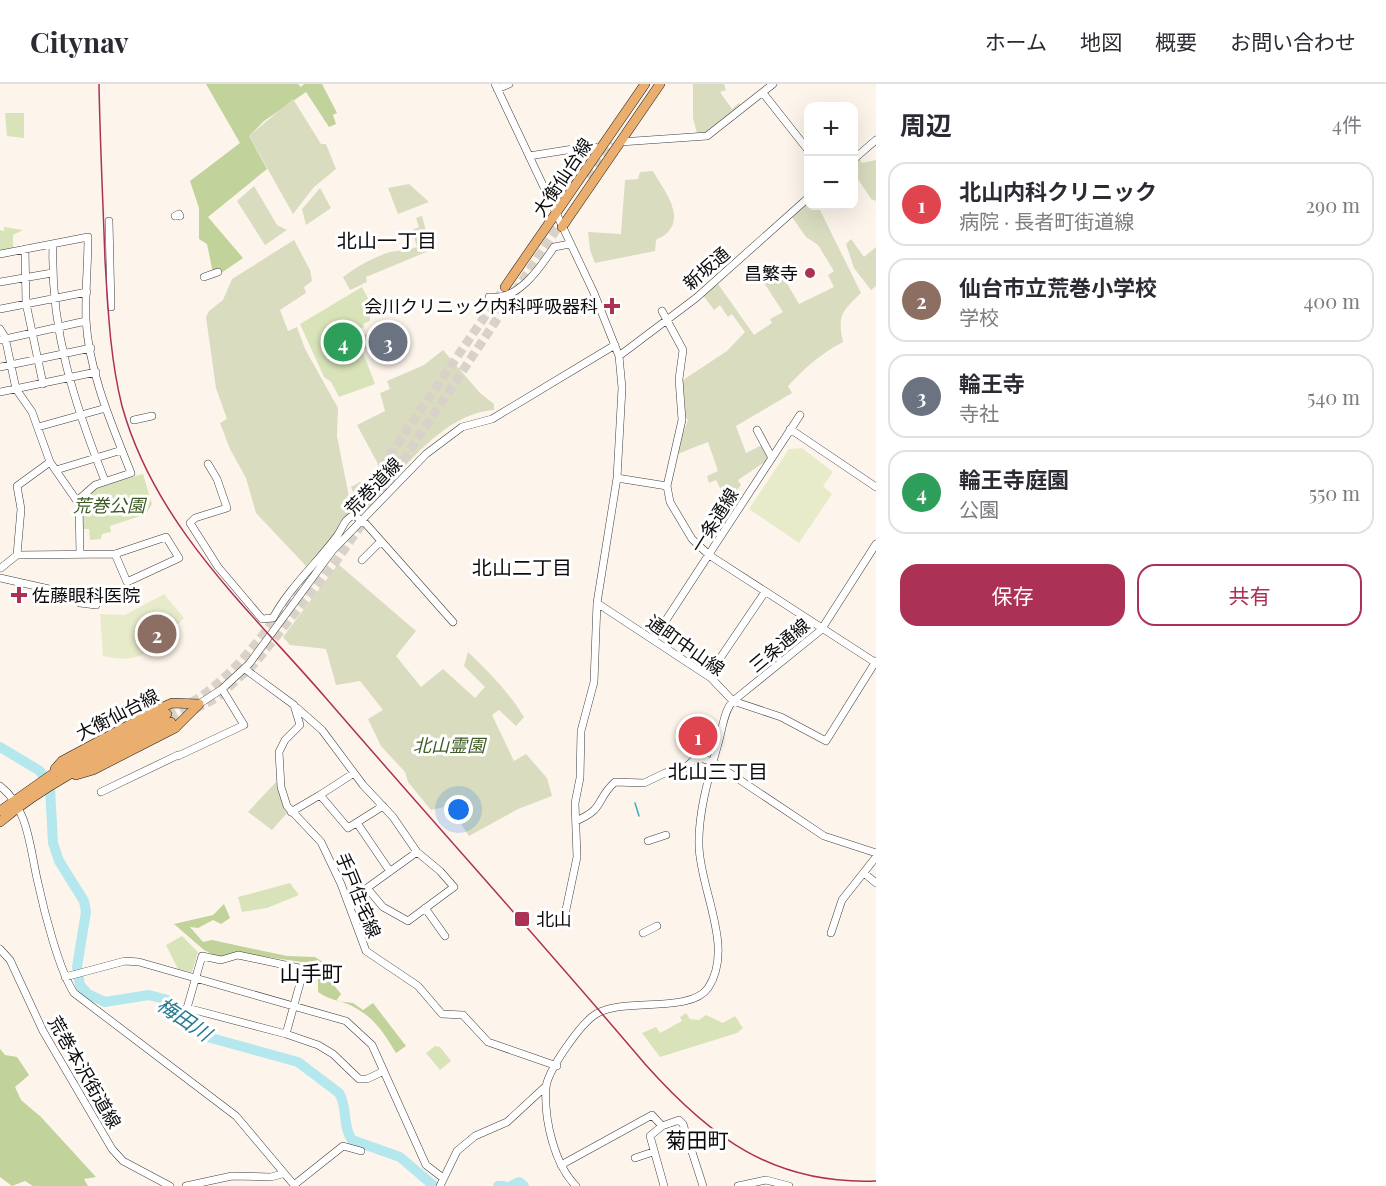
<!DOCTYPE html>
<html lang="ja">
<head>
<meta charset="utf-8">
<style>
  :root { --surface:#fff; --page:#f2f2f3; --text:#2b2b33; --muted:#7c7c81; --line:#e1e1e2; --accent:#ac3255 }
  body { margin:0; font-family:"Playfair Display","Noto Sans JP",serif; background:var(--page); color:var(--text) }
  .controls { position:absolute; right:18px; top:18px; display:grid; overflow:hidden; border-radius:12px; box-shadow:0 6px 24px #0002 }
  .controls button { width:54px; height:54px; display:grid; place-items:center; padding:0; border:0; border-bottom:2px solid var(--line); background:var(--surface); color:var(--text); font:30px sans-serif }
  .you { position:absolute; left:459px; top:726px; width:21px; height:21px; margin:-15px; border:4px solid #fff; border-radius:50%; background:#1a73e8; box-shadow:0 0 0 9px #1a73e833 }
  .badge { display:grid; place-items:center; width:39px; height:39px; border-radius:50%; background:var(--accent); color:#fff; font-size:20px; font-weight:700 }
  .pin { position:absolute; translate:-50% -50%; border:3px solid #fff; box-shadow:0 2px 6px #0006 }
  .list { margin:0; padding:0; list-style:none }
  h2 { display:flex; justify-content:space-between; align-items:center; height:78px; margin:0; padding:0 24px; font-size:26px }
  h2 small { font-size:20px; font-weight:400; color:var(--muted) }
  .list li { display:grid; grid-template-columns:39px 1fr auto; gap:18px; align-items:center; box-sizing:border-box; height:84px; margin:0 12px 12px; padding:0 12px; border:2px solid var(--line); border-radius:18px }
  .list b { display:block; font-size:22px; white-space:nowrap }
  .list p { margin:0; font-size:20px; white-space:nowrap; color:var(--muted) }
  .list em { font-size:20px; font-style:normal; color:var(--muted) }
  .actions { display:flex; gap:12px; padding:18px 24px }
  .actions a { flex:1; padding:14px 0; border:2px solid var(--accent); border-radius:18px; text-align:center; font-size:21px; color:var(--accent) }
  .actions .main { background:var(--accent); color:#fff }
  .map { position:relative; flex:none; width:876px; height:1102px; overflow:hidden }
  header { display:flex; align-items:center; gap:36px; box-sizing:border-box; height:84px; padding:0 30px; background:var(--surface); border-bottom:2px solid var(--line) }
  header strong { font-size:28px }
  nav { display:flex; gap:33px; margin-inline-start:auto; font-size:21px }
  main { display:flex }
  aside { flex:1; background:var(--surface) }
  .map>svg:first-child { display:block }
  .green { fill:#d9e3b9 }
  .forest { fill:#c1d29a }
  .cemetery { fill:#d9dcbf }
  .pitch { fill:#e8ebca }
  .lines { fill:none; stroke-linecap:round; stroke-linejoin:round }
  .stream { stroke:#44aabe; stroke-width:1.5 }
  .river { stroke:#b5e7ef; stroke-width:10 }
  .major-tunnel { stroke:#d9d2c9; stroke-width:9; stroke-dasharray:9 4.5; stroke-linecap:butt }
  .minor-casing { stroke:#3e3e3e; stroke-width:8 }
  .major-casing { stroke:#1c1c1c; stroke-width:10 }
  .minor { stroke:#fff; stroke-width:7 }
  .major { stroke:#eaae6e; stroke-width:9 }
  .rail { stroke:#ac3255; stroke-width:1.5 }
  .poi-dot { fill:#ac3255; stroke:#fff; stroke-width:2 }
  .labels { text-anchor:middle; dominant-baseline:central; stroke-width:6; stroke-linejoin:round; paint-order:stroke }
  .street-label { font-size:18px; fill:#0b0b0b; stroke:#fff }
  .poi-label { font-size:18px; fill:#0b0b0b; stroke:#fff; text-anchor:end }
  .park-label { font-size:18px; font-style:italic; fill:#3c5b23; stroke:#fff }
  .neighbourhood-label { font-size:20px; fill:#0b0b0b; stroke:#fff }
  .water-label { font-size:20px; font-style:italic; fill:#22798f; stroke:#fff }
  .quarter-label { font-size:21px; fill:#0b0b0b; stroke:#fff }
</style>
</head>
<body>
<header>
<strong>Citynav</strong>
<nav><a>ホーム</a><a>地図</a><a>概要</a><a>お問い合わせ</a></nav>
</header>
<main>
<div class="map">
<svg width="876" height="1102" viewBox="0 0 876 1102">
  <rect width="100%" height="100%" fill="#fdf5eb"/>
  <!-- green -->
  <path class="green" d="M5 29H24V54L7 52Z
    M4 143 23 146 13 151V167L0 169V146L4 147Z
    M362 203 370 218V237L363 240 364 243 360 245 363 252 375 247 380 258 362 266 375 300 339 313 331 298 324 293 300 240Z
    M143 390 152 420 146 430 110 442 111 448 102 450 101 455 90 456 89 445H82L80 417 96 403Z
    M290 799 299 811 267 824 242 828 238 813Z
    M182 852 198 868 192 888 178 885 166 861Z
    M686 929 690 935 699 936 706 931 723 939 735 932 743 944 737 949 660 973 642 949 656 943 660 949 682 937 680 933Z
    M435 962 440 963 451 977 440 986 426 969Z"/>
  <!-- forest -->
  <path class="forest" d="M206 0H298L301 3 304 0H322L337 29 333 31 336 40 329 43 306 8 264 37 249 52 267 85 208 133 243 174 214 194 207 160 199 155V124L190 97 240 59Z
    M224 820 230 834 221 840 213 836 198 844 190 843 203 858 212 856 287 872 315 873 326 880 332 899 341 910 336 917 353 919 363 926 373 919 406 962 396 969C384 949 374 933 352 922 340 916 331 917 318 908V889L308 879 240 869 220 874 204 866 174 840 213 831Z
    M0 965 5 971 17 973 29 991 15 1003 21 1016 41 1033 96 1093 84 1095 88 1102H33L25 1097 12 1102 0 1093Z"/>
  <!-- cemetery -->
  <path class="cemetery" d="M693 0H724L726 6 720 8 732 25 739 19 742 23 707 50 698 53 693 34Z
    M293 15 321 60H326L336 85 314 103 293 130 249 52Z
    M859 74 862 79 876 76V117L871 115 854 89V79Z
    M653 87C662 104 685 130 668 148 665 152 660 153 656 156L655 167 595 179 590 166 588 148 621 150 625 96 638 95 640 88Z
    M409 100 429 118 398 130 388 104Z
    M254 102 277 141 287 146 265 161 237 117Z
    M320 104 331 124 306 141 302 125Z
    M808 118V122H818L861 209C842 228 837 230 843 258 820 270 805 284 788 302L792 309 736 342 746 369 762 361 769 375 738 396 741 401 734 410 725 414 716 396 709 399 707 392 718 387 708 358 675 371 688 336 683 330 685 315 680 298 727 267 745 248 732 230 728 233 720 221 714 226 703 211 718 200 754 251 772 239 770 235 783 228 757 188 767 184 772 192 782 191 799 220 834 203 828 191 834 187 818 161 806 153 792 133Z
    M422 132 431 166 366 193 367 198 350 206 343 193C356 183 374 173 390 168 399 166 407 167 417 163L412 146 419 143 416 134Z
    M851 155 864 173 876 163V202L871 206 854 184 846 160Z
    M294 156 310 186 312 197 304 203 306 209 280 226 288 247 297 243 305 265 338 324 337 352 350 418V432L306 482 256 429 246 394 230 365 220 339 227 335 216 304 206 233 209 227 223 216 232 195Z
    M443 266 480 309 494 320V326C443 329 397 390 368 428L361 426 351 403 360 398 370 418 383 403 375 385 379 382 357 341 385 327 380 309 390 305 387 297 424 281Z
    M338 480 416 547 396 572 421 603 443 585 475 614 485 603 464 582 468 568C489 588 509 608 524 633L516 642 499 626 492 631 514 677 526 670 547 694 552 712 518 725 469 752 449 722 431 726 408 698 405 688 381 662 368 635 383 626 360 597 336 601 326 565 290 561 283 553Z
    M276 698 287 729 272 746 248 728Z"/>
  <!-- pitch -->
  <path class="pitch" d="M802 364 833 388 823 402 832 410 799 459 749 425 789 365Z
    M164 510 184 534C158 562 145 582 103 572L100 530 125 531Z"/>
  <g class="lines">
    <!-- stream -->
    <path class="stream" d="M635 719 639 732"/>
    <!-- river -->
    <path class="river" d="M0 663 40 687 50 704 53 759 59 777 84 817 86 828 77 883 80 901 88 910 105 918 149 911 164 915 172 918 193 942 211 954 298 978 339 1009C348 1023 342 1042 352 1056L400 1073 434 1102
      M498 1102H504
      M511 1102 519 1098 524 1102"/>
    <!-- major-tunnel -->
    <path class="major-tunnel" d="M590 95 613 59
      M373 422 564 134
      M343 439 505 203
      M167 630C178 624 190 620 200 613 244 583 273 536 305 495
      M171 638 218 613 255 579 337 476 366 434"/>
    <!-- minor casing -->
    <g class="minor-casing">
      <path id="minor" d="M495 0 594 209 619 272 622 304 617 394 597 519 711 594 733 617 781 633 826 657 876 577
        M497 5 509 0
        M763 9 808 66
        M620 58 707 52 773 0
        M529 72 592 62 600 65
        M854 75 876 56
        M175 132 179 130 180 132
        M109 137 111 223
        M53 160C50 245 74 319 105 397
        M25 165 26 219 43 300
        M0 170 88 153C88 180 85 208 86 236 89 289 112 341 131 389L95 401 77 417
        M204 193 218 188
        M0 198 52 189
        M489 213C517 218 540 184 554 163L570 160
        M0 225 87 208
        M662 227 683 266 679 295 682 336 667 402 670 418 692 455 709 471 876 579
        M0 245 5 253 16 305 32 328 50 378 79 420 80 470
        M0 256 86 237
        M619 272 696 214 808 114
        M0 283 91 264
        M0 308 96 288
        M134 336 152 332
        M38 343 106 324
        M790 345 876 403
        M757 346 772 374
        M208 380 217 395 227 424 195 434 190 439 218 483 262 535 273 534C289 504 316 480 337 452 343 444 344 435 354 431L366 440 453 538
        M56 386 122 366
        M617 394 667 402
        M17 471 21 425 17 402 50 378
        M362 476 380 458
        M1 484 17 471 115 470 166 453 179 474 127 498 115 470
        M0 494 49 505 80 519 96 521
        M653 556 800 331
        M245 585 294 621 300 641 285 656 279 668 281 703 287 722 321 758 341 800 366 867 418 902 442 930 463 931 488 958 557 982
        M708 592 765 508
        M733 617 821 546 876 460
        M144 619 148 631
        M199 620 222 605 249 580 333 466 426 370 462 343 492 335 615 261
        M297 624 322 646 363 701 393 733 417 768 440 787 454 803 408 837 383 823 367 804 417 768
        M178 672 244 641 222 605
        M0 702C29 724 30 766 38 799 44 827 59 886 74 909L236 1032 295 1102
        M101 708 178 671
        M320 711 354 689
        M291 728 320 711 348 744 383 722
        M576 737C606 724 595 716 615 698L644 699 665 689 685 684 697 673 713 678 824 752 876 769
        M357 739 389 786
        M648 757 666 751
        M864 789 876 799
        M348 819 367 804
        M425 824 445 852
        M563 840 577 773 575 719 580 694 581 647 594 598 597 519
        M643 849 657 842
        M831 849 842 816 876 773
        M0 865 10 876 43 947 112 1065 123 1077 170 1102
        M65 893 125 877 139 878 346 937 372 961 426 1081 443 1094
        M286 950 187 924 202 872 221 876 238 871 304 885 286 950 318 961 333 970 359 995H367L384 987
        M662 1042 650 1052 664 1102
        M635 1074 653 1068
        M561 1081 652 1031 662 1042 679 1036 683 1040 703 1102
        M294 1101 343 1062 361 1067
        M186 1102 232 1092 271 1093 282 1090
        M440 1102 457 1067 475 1052 507 1038 545 1003
        M576 1102C554 1080 544 1035 546 1004 547 987 581 939 596 930 623 913 690 930 708 904 735 864 700 806 699 762 698 728 709 692 718 660 722 647 724 626 733 617
        M738 1102 766 1096 789 1102"/>
    </g>
    <!-- major casing -->
    <g class="major-casing">
      <path id="major" d="M562 143 660 0
        M505 203 645 0
        M55 685 62 677 163 623 172 619 199 620
        M76 691 93 686 175 644 199 620
        M0 727 54 689 167 630
        M0 738C51 695 112 668 171 638"/>
    </g>
    <!-- minor -->
    <use href="#minor" class="minor"/>
    <!-- major -->
    <use href="#major" class="major"/>
    <!-- rail -->
    <path class="rail" d="M99 0C100 59 103 117 105 176 108 225 110 274 122 322 155 441 247 523 325 613 431 736 540 856 645 980 710 1053 773 1101 876 1097"/>
  </g>
  <!-- markers -->
  <g class="poi-dot">
    <circle cx="810" cy="189" r="6"/>
    <path d="M609 213h6v6h6v6h-6v6h-6v-6h-6v-6h6z"/>
    <path d="M16 502h6v6h6v6h-6v6h-6v-6h-6v-6h6z"/>
    <rect x="514" y="827" width="16" height="16" rx="3"/>
  </g>
  <g class="labels">
    <!-- street labels -->
    <g class="street-label">
      <text transform="translate(562 93) rotate(-56)">大衡仙台線</text>
      <text transform="translate(706 184) rotate(-41)">新坂通</text>
      <text transform="translate(373 402) rotate(-46)">荒巻道線</text>
      <text transform="translate(714 436) rotate(-58)">一条通線</text>
      <text transform="translate(686 561) rotate(35)">通町中山線</text>
      <text transform="translate(779 561) rotate(-40)">三条通線</text>
      <text transform="translate(117 630) rotate(-27)">大衡仙台線</text>
      <text transform="translate(359 811) rotate(68)">手戸住宅線</text>
      <text transform="translate(85 988) rotate(60)">荒巻本沢街道線</text>
    </g>
    <!-- poi labels -->
    <g class="poi-label">
      <text x="798" y="189">昌繁寺</text>
      <text x="598" y="222">会川クリニック内科呼吸器科</text>
      <text x="32" y="511" text-anchor="start">佐藤眼科医院</text>
      <text x="536" y="835" text-anchor="start">北山</text>
    </g>
    <!-- park labels -->
    <g class="park-label">
      <text x="109" y="421">荒巻公園</text>
      <text x="449" y="661">北山霊園</text>
    </g>
    <!-- neighbourhood labels -->
    <g class="neighbourhood-label">
      <text x="387" y="155">北山一丁目</text>
      <text x="522" y="482">北山二丁目</text>
      <text x="718" y="686">北山三丁目</text>
    </g>
    <!-- water labels -->
    <g class="water-label">
      <text transform="translate(185 934) rotate(34)">梅田川</text>
    </g>
    <!-- quarter labels -->
    <g class="quarter-label">
      <text x="311" y="888">山手町</text>
      <text x="697" y="1055">菊田町</text>
    </g>
  </g>
</svg>
<div class="controls">
<button>+</button>
<button>−</button>
</div>
<div class="you"></div>
<div class="pin badge" style="left:698px;top:652px;background:#e0444e">1</div>
<div class="pin badge" style="left:157px;top:550px;background:#8d6e63">2</div>
<div class="pin badge" style="left:388px;top:258px;background:#6b7280">3</div>
<div class="pin badge" style="left:343px;top:258px;background:#2e9e5b">4</div>
</div>
<aside>
<h2>周辺<small>4件</small></h2>
<ul class="list">
<li><span class="badge" style="background:#e0444e">1</span><div><b>北山内科クリニック</b><p>病院 · 長者町街道線</p></div><em>290 m</em></li>
<li><span class="badge" style="background:#8d6e63">2</span><div><b>仙台市立荒巻小学校</b><p>学校</p></div><em>400 m</em></li>
<li><span class="badge" style="background:#6b7280">3</span><div><b>輪王寺</b><p>寺社</p></div><em>540 m</em></li>
<li><span class="badge" style="background:#2e9e5b">4</span><div><b>輪王寺庭園</b><p>公園</p></div><em>550 m</em></li>
</ul>
<div class="actions"><a class="main">保存</a><a>共有</a></div>
</aside>
</main>
</body>
</html>
